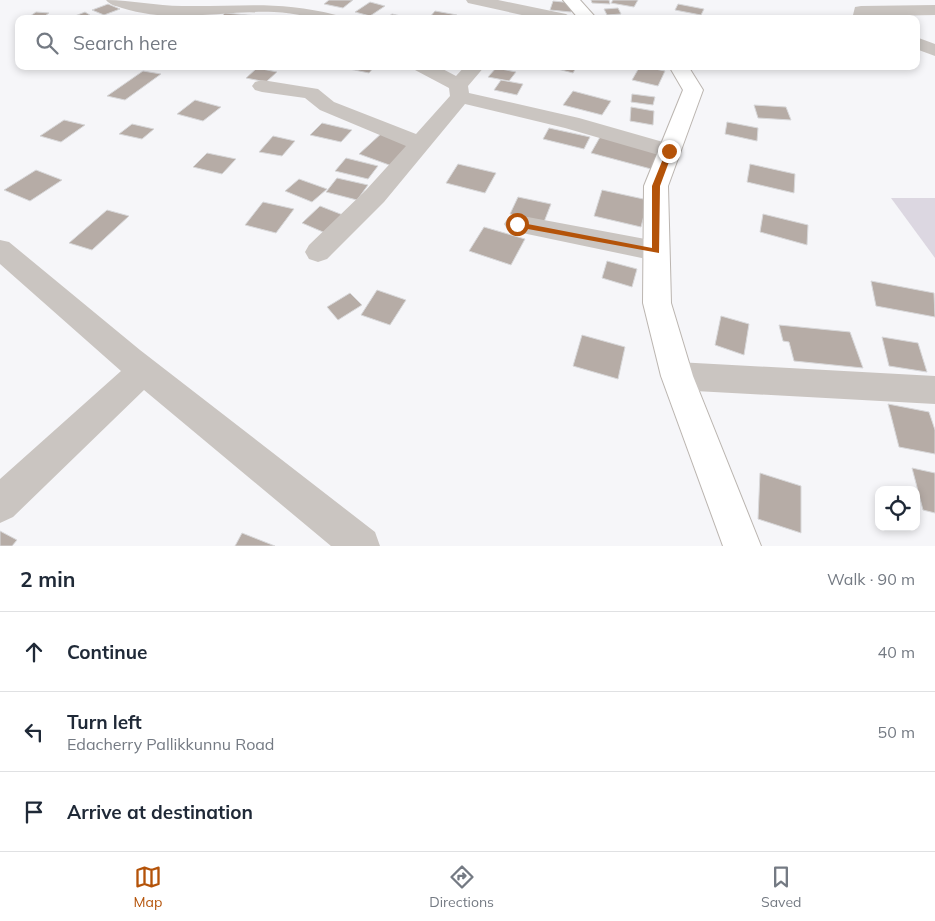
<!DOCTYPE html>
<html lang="en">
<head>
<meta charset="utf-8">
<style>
  :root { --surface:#fff; --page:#f2f2f3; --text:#1f2937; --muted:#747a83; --line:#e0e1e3; --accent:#b45309 }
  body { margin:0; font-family:Mulish,sans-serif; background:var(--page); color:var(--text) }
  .controls { position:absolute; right:15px; bottom:15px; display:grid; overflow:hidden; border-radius:10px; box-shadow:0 2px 8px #0003 }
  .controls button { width:45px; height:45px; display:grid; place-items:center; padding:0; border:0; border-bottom:1px solid var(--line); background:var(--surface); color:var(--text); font:25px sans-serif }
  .stop { position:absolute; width:15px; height:15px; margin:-11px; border:4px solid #b45309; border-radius:50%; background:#fff }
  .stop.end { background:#b45309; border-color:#fff; box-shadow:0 1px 5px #0008 }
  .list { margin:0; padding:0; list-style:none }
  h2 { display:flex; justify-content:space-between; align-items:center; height:65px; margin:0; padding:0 20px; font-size:21px }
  h2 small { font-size:16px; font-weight:400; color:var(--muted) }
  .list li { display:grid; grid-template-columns:32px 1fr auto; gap:15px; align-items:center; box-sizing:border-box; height:80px; padding:0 20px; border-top:1px solid var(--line) }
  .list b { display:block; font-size:19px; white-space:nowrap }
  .list p { margin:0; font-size:16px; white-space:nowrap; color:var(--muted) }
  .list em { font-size:16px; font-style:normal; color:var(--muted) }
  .icon { flex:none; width:28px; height:28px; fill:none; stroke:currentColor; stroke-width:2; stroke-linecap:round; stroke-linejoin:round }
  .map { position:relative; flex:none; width:935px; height:546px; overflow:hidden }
  .search { position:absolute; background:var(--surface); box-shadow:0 2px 8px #0003; left:15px; right:15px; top:15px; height:55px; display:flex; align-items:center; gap:12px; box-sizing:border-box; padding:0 18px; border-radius:10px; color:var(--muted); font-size:19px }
  .sheet { height:305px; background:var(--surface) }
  nav { display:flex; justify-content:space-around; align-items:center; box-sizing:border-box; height:70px; border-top:1px solid var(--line); background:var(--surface); font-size:14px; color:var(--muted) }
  nav a { display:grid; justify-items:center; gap:2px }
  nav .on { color:var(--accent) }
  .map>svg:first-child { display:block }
  .green { fill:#dcd7e1 }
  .building { fill:#b6aca6; stroke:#d8d8da }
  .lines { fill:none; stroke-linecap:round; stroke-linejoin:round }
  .major-casing { stroke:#bbb5b0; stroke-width:2 }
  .minor { fill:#cac5c1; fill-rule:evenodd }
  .major { fill:#fff; fill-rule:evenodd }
  .route { fill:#b45309 }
</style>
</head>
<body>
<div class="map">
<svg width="935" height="546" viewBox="0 0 935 546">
  <rect width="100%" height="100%" fill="#f6f6f9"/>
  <!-- green -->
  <path class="green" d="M891 198H935V258Z"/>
  <!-- building -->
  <path class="building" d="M329 0H353L343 8 324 4Z
    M591 0H609L610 4 592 3Z
    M613 0H638L634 7 611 3Z
    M553 1 573 3 571 12 550 10Z
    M370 2 385 6 370 16 355 12Z
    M108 4 120 9 104 15 92 10Z
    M678 4 704 9 701 15 675 10Z
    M618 8 621 14 607 15 604 9Z
    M435 11 457 15 454 19 429 18Z
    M36 12 49 13 41 19H26Z
    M85 12 96 19H80L75 16Z
    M225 13 258 16 256 19H219Z
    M392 14 414 19H385Z
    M335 66H375L369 73Z
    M546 66H577L573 73Z
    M640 66 665 71 658 86 632 80Z
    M257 68 277 72 266 82 246 78Z
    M496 68 516 72 509 81 488 77Z
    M143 71 161 74 125 100 107 96Z
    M501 80 523 84 517 95 494 90Z
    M573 91 611 101 602 115 563 105Z
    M632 94 655 97 653 105 631 102Z
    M195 100 221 107 203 121 177 114Z
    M754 105 786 107 791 120 758 118Z
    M631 107 654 111 653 125 630 121Z
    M64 120 85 125 61 142 40 136Z
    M727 122 758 128 757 141 725 134Z
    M322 123 352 130 341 142 310 135Z
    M132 124 154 129 142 139 119 134Z
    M549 128 590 137 584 149 543 139Z
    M383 132 416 143 392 166 359 154Z
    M273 136 295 141 282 156 259 152Z
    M600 137 658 152 651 169 591 153Z
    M207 153 236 159 222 174 193 167Z
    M346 158 378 166 368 179 335 171Z
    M458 164 496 173 485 193 446 183Z
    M750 164 795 174 794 193 747 182Z
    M36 170 62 180 30 201 4 190Z
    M337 178 368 185 357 200 326 192Z
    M299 179 327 189 312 202 285 191Z
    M602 190 648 200 641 227 594 216Z
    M518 197 551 204 544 222 510 214Z
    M263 202 294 209 276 233 245 225Z
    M320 206 348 217 330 235 302 223Z
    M107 210 129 216 92 250 69 243Z
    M763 214 808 225 807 245 760 232Z
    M484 227 525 239 511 265 469 251Z
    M607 261 637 269 632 287 602 278Z
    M871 281 934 293 935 317 876 306Z
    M377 290 406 300 390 325 361 315Z
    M350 293 362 305 338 320 327 307Z
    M721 316 749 324 744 355 715 345Z
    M779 325 850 332 863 368 794 361 789 342 783 341Z
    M582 335 625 347 618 379 573 366Z
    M882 337 918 343 927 372 889 366Z
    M888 404 929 412 935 430V454L899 447Z
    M912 468 935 473V513L923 510Z
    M760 473 801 486V533L758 519Z
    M0 531 17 540 12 546H0Z
    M242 533 275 546H235Z"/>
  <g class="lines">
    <!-- major casing -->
    <g class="major-casing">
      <path id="major" d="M563 0H580L597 19H579Z
        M669 66H688L703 90 668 186 671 303 693 376 761 546H723L661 376 643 303 644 186 683 90Z"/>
    </g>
    <!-- minor -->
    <path class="minor" d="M106 0C132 0 156 6 182 6 239 7 279 0 336 15L338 19C316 19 296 13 274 12 223 10 172 24 122 8 116 6 110 5 106 0Z
      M466 0H498L566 14 574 19H540L468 3Z
      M935 5V15L869 16V19H852L855 7 861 6Z
      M916 37 935 44V56L916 49Z
      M413 66H437L456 76 465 66H485L468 86 469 93 579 118 677 146 680 151 677 156 669 158 565 128 465 104 384 202 327 259 318 262 309 259 305 252 309 245 366 190 406 146 320 110 305 98 262 92 255 90 252 86 255 82 262 80 318 89 334 102 416 134 450 96 449 88 415 70Z
      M517 215 656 241 665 244 669 251 665 258 656 261 508 230 504 224 508 218Z
      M0 240 9 242 140 350 375 532 380 546H331L144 390 13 517 0 523V479L121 371 0 264Z
      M677 362 935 376V404L677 390 666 386 661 376 666 366Z"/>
    <!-- major -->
    <use href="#major" class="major"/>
  </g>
  <!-- route -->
  <path class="route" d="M667 149 673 151 660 186 659 253 517 227 514 224 517 222 652 248V186Z"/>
</svg>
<div class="controls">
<button><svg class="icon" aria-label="locate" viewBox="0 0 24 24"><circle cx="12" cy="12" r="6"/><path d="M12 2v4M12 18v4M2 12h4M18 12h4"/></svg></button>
</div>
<div class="stop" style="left:517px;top:224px"></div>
<div class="stop end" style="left:669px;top:151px"></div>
<div class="search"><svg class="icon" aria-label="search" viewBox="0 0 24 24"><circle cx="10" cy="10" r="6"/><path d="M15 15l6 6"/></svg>Search here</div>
</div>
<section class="sheet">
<h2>2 min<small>Walk · 90 m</small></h2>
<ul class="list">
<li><svg class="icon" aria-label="ahead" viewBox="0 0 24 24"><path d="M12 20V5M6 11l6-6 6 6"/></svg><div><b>Continue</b></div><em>40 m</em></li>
<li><svg class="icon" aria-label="left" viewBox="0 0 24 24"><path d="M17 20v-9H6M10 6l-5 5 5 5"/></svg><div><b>Turn left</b><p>Edacherry Pallikkunnu Road</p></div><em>50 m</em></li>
<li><svg class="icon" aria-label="arrive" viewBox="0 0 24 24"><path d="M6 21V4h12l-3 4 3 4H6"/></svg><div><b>Arrive at destination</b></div></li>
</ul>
</section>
<nav>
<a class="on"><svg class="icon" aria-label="map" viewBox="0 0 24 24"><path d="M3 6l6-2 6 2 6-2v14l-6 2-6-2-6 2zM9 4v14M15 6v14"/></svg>Map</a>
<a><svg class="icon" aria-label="directions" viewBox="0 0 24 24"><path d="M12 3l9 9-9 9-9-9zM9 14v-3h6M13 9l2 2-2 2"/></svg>Directions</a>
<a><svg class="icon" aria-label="saved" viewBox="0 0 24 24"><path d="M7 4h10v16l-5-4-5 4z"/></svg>Saved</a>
</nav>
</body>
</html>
